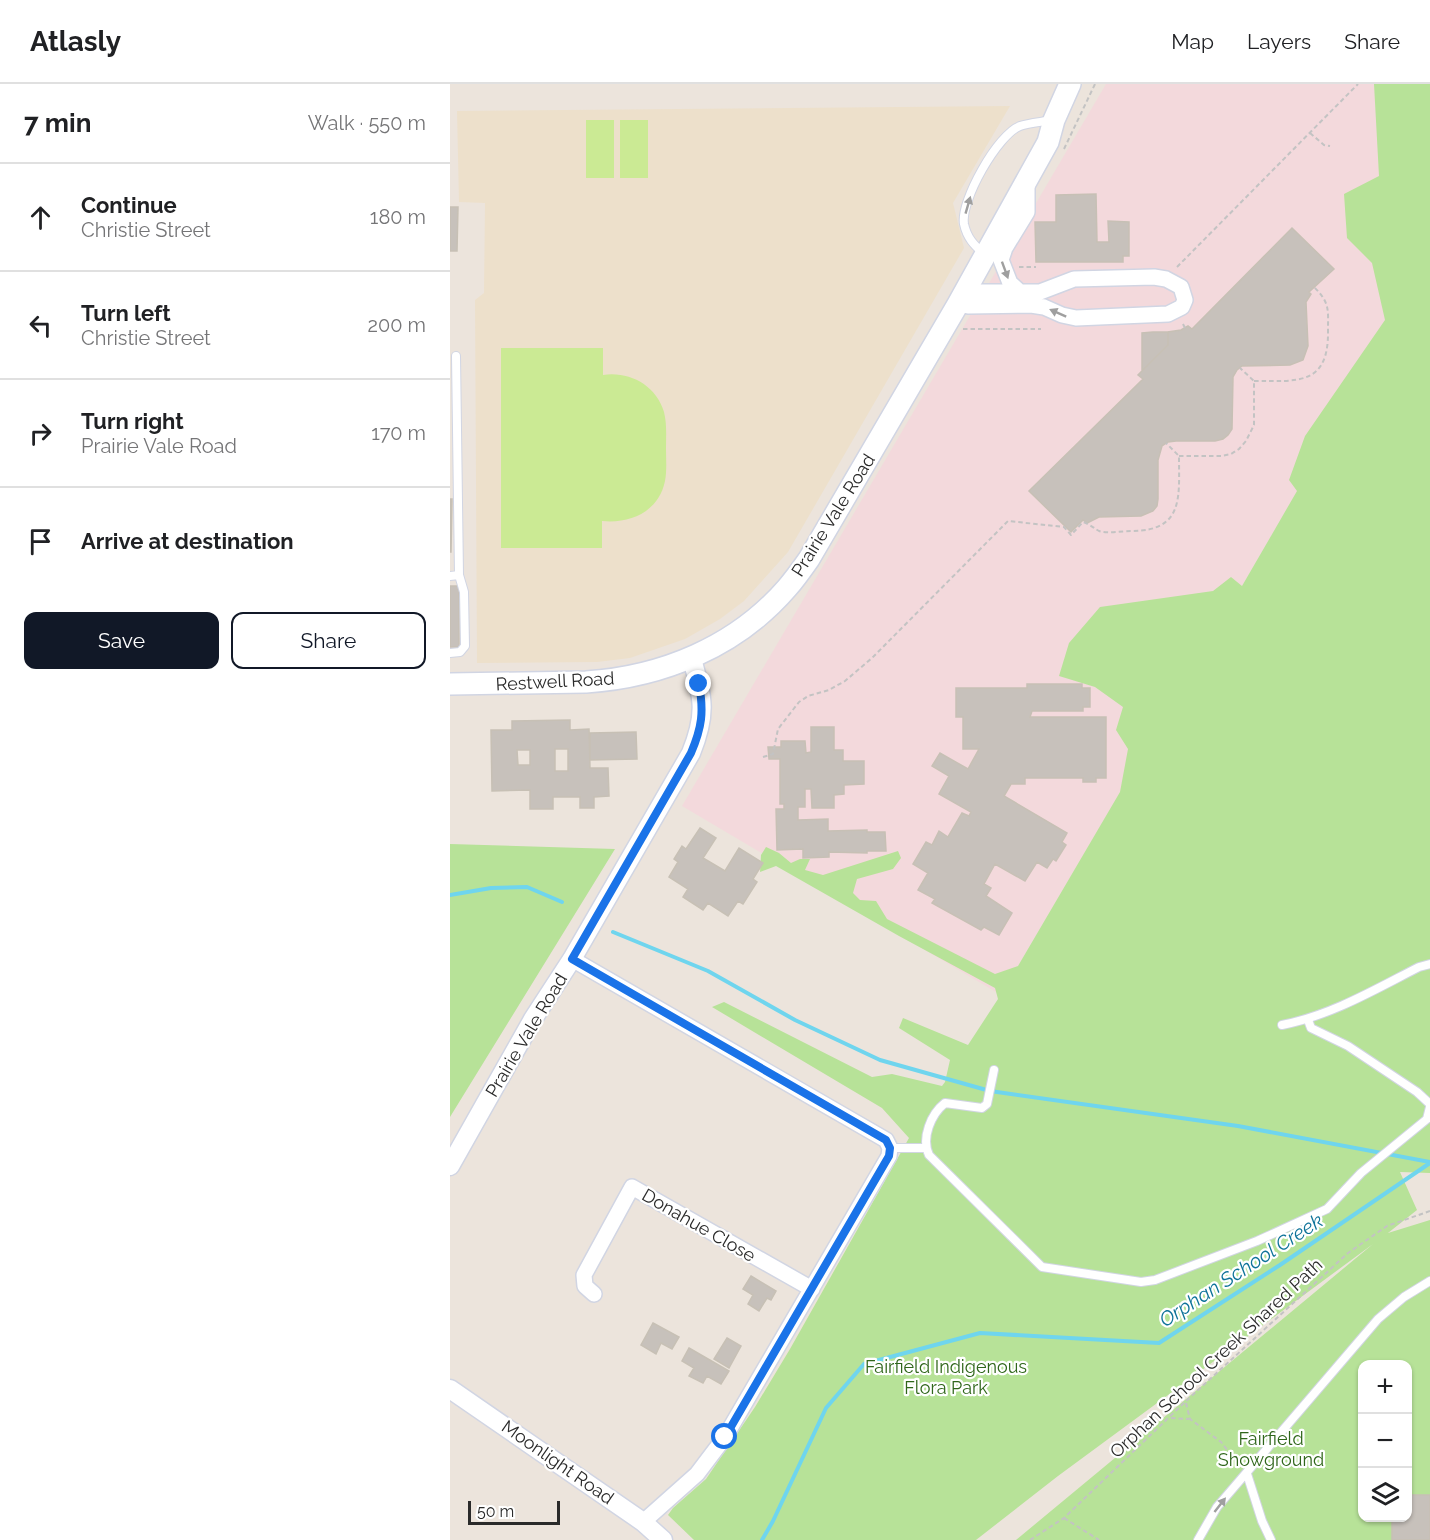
<!DOCTYPE html>
<html lang="en">
<head>
<meta charset="utf-8">
<style>
  :root { --surface:#fff; --page:#f2f2f2; --text:#202124; --muted:#757577; --line:#e0e0e0; --accent:#111827 }
  body { margin:0; font-family:Raleway,sans-serif; background:var(--page); color:var(--text) }
  .controls { position:absolute; right:18px; bottom:18px; display:grid; overflow:hidden; border-radius:12px; box-shadow:0 2px 4px #0004 }
  .controls button { width:54px; height:54px; display:grid; place-items:center; padding:0; border:0; border-bottom:2px solid var(--line); background:var(--surface); color:var(--text); font:30px sans-serif }
  .scale { position:absolute; left:18px; bottom:15px; width:92px; box-sizing:border-box; padding-left:6px; border:3px solid #2a2a2a; border-top:0; font-size:16px; line-height:21px; white-space:nowrap; color:#2a2a2a; -webkit-text-stroke:4px #fff; paint-order:stroke }
  .stop { position:absolute; width:18px; height:18px; margin:-14px; border:4px solid #1a73e8; border-radius:50%; background:#fff }
  .stop.end { background:#1a73e8; border-color:#fff; box-shadow:0 2px 6px #0008 }
  .list { margin:0; padding:0; list-style:none }
  h2 { display:flex; justify-content:space-between; align-items:center; height:78px; margin:0; padding:0 24px; font-size:26px }
  h2 small { font-size:20px; font-weight:400; color:var(--muted) }
  .list li { display:grid; grid-template-columns:39px 1fr auto; gap:18px; align-items:center; box-sizing:border-box; height:108px; padding:0 24px; border-top:2px solid var(--line) }
  .list b { display:block; font-size:22px; white-space:nowrap }
  .list p { margin:0; font-size:20px; white-space:nowrap; color:var(--muted) }
  .list em { font-size:20px; font-style:normal; color:var(--muted) }
  .actions { display:flex; gap:12px; padding:18px 24px }
  .actions a { flex:1; padding:14px 0; border:2px solid var(--accent); border-radius:12px; text-align:center; font-size:21px; color:var(--accent) }
  .actions .main { background:var(--accent); color:#fff }
  .icon { flex:none; width:33px; height:33px; fill:none; stroke:currentColor; stroke-width:2; stroke-linecap:round; stroke-linejoin:round }
  .map { position:relative; flex:none; width:980px; height:1456px; overflow:hidden }
  header { display:flex; align-items:center; gap:36px; box-sizing:border-box; height:84px; padding:0 30px; background:var(--surface); border-bottom:2px solid var(--line) }
  header strong { font-size:28px }
  nav { display:flex; gap:33px; margin-inline-start:auto; font-size:21px }
  main { display:flex }
  aside { flex:1; background:var(--surface) }
  .map>svg:first-child { display:block }
  .education { fill:#ede0cb }
  .medical { fill:#f3d9dc }
  .green { fill:#b7e298; fill-rule:evenodd }
  .pitch { fill:#cbea94 }
  .lines { fill:none; stroke-linecap:round; stroke-linejoin:round }
  .stream { stroke:#6fd5ee; stroke-width:4 }
  .building { fill:#c7c1bb; stroke:#c7c0b5; stroke-width:1.5; fill-rule:evenodd }
  .service-casing { stroke:#d1d5e3; stroke-width:10 }
  .minor-casing { stroke:#d1d5e3; stroke-width:18 }
  .tertiary-casing { stroke:#d1d5e3; stroke-width:21 }
  .secondary-casing { stroke:#d1d5e3; stroke-width:24 }
  .path { stroke:#c3c3c3; stroke-width:2; stroke-dasharray:4.5 3; stroke-linecap:butt }
  .service { stroke:#fff; stroke-width:8 }
  .minor { stroke:#fff; stroke-width:15 }
  .tertiary { stroke:#fff; stroke-width:18 }
  .secondary { stroke:#fff; stroke-width:21 }
  .oneway { fill:#9f9f9f }
  .route { stroke:#1a73e8; stroke-width:8 }
  .labels { text-anchor:middle; dominant-baseline:central; stroke-width:4.5; stroke-linejoin:round; paint-order:stroke }
  .street-label { font-size:18px; fill:#2a2a2a; stroke:#fff }
  .park-label { font-size:18px; fill:#2f661a; stroke:#fff }
  .water-label { font-size:20px; font-style:italic; fill:#0e7399; stroke:#fff }
</style>
</head>
<body>
<header>
<strong>Atlasly</strong>
<nav><a>Map</a><a>Layers</a><a>Share</a></nav>
</header>
<main>
<aside>
<h2>7 min<small>Walk · 550 m</small></h2>
<ul class="list">
<li><svg class="icon" aria-label="ahead" viewBox="0 0 24 24"><path d="M12 20V5M6 11l6-6 6 6"/></svg><div><b>Continue</b><p>Christie Street</p></div><em>180 m</em></li>
<li><svg class="icon" aria-label="left" viewBox="0 0 24 24"><path d="M17 20v-9H6M10 6l-5 5 5 5"/></svg><div><b>Turn left</b><p>Christie Street</p></div><em>200 m</em></li>
<li><svg class="icon" aria-label="right" viewBox="0 0 24 24"><path d="M7 20v-9h11M14 6l5 5-5 5"/></svg><div><b>Turn right</b><p>Prairie Vale Road</p></div><em>170 m</em></li>
<li><svg class="icon" aria-label="arrive" viewBox="0 0 24 24"><path d="M6 21V4h12l-3 4 3 4H6"/></svg><div><b>Arrive at destination</b></div></li>
</ul>
<div class="actions"><a class="main">Save</a><a>Share</a></div>
</aside>
<div class="map">
<svg width="980" height="1456" viewBox="0 0 980 1456">
  <rect width="100%" height="100%" fill="#ece4dc"/>
  <!-- education -->
  <path class="education" d="M560 22 503 119 514 164 338 468 294 517 270 535 235 555 180 574 147 578 27 579 25 216 34 209 35 119 9 118 7 27Z"/>
  <!-- medical -->
  <path class="medical" d="M656 0H941L957 222 551 911 232 722Z"/>
  <!-- green -->
  <path class="green" d="M924 0H980V1089L950 1088 967 1126 938 1149 980 1136V1456H566L923 1160 778 1267 775 1271 771 1272 608 1392 526 1456H244L218 1431 223 1424 256 1395 305 1323 340 1265 459 1054 432 1024 262 923 274 918 422 993 442 990 492 1002 495 998 500 976 449 944 453 934 518 961 548 915 545 904 449 852 326 782 310 788 311 771 316 763 329 769 341 779 350 775H360L355 786 373 791 448 767 451 774 443 785 407 795 403 809 410 816 426 817 437 835 545 890 568 882 670 708 678 665 666 646 673 623 645 603 609 592 619 559 650 523 763 507 781 493 792 502 847 407 839 396 855 352 935 236 922 179 897 154 894 110 929 92ZM912 1280H958V1434H912Z
    M0 760 165 765 0 1033Z"/>
  <!-- pitch -->
  <path class="pitch" d="M136 36H164V94H136Z
    M170 36H198V94H170Z
    M51 264H153V291C179 287 206 301 214 328 217 340 216 352 216 365 216 375 217 387 215 397 209 427 181 440 152 437V464H51Z"/>
  <g class="lines">
    <!-- stream -->
    <path class="stream" d="M0 811 41 804 77 803 112 818
      M163 848 258 887 345 936 430 976 540 1007 788 1042 980 1078
      M312 1456 323 1437 376 1324 414 1280 530 1249 709 1259 830 1181 980 1079"/>
  </g>
  <!-- building -->
  <path class="building" d="M646 110 647 158H659L658 137 679 138V172H673V178H586L585 138H606V111Z
    M0 123H8L7 167H0Z
    M842 144 884 185 859 208 861 210 856 218 858 262 853 276 840 281 792 282 787 286 783 293 782 345 778 351 773 355 765 357H726L718 358 712 362 708 376V415L707 422 703 427 691 432 649 433 637 439 633 436 621 448 579 407 693 295 688 291 718 261V248L731 246 738 242 742 245Z
    M703 248H718V261L692 287V249Z
    M0 415H2L1 468H0Z
    M0 502H9V563H0Z
    M577 600H632V604H640V623H633V627H582L580 633H656V694H646V698H633V694H575V700H561L554 712 617 749 612 758 616 761 606 777 603 775 597 784 587 778 575 797 545 780 534 800 541 804 536 812 562 829 549 851 534 843 531 846 482 819 485 815 468 806 478 789 463 780 476 758 482 761 489 747 498 753 512 729 519 732 521 728 489 710 499 692 482 682 490 669 518 685 529 665H513V633H506V604H577Z
    M120 636V646L139 645 140 684H158L159 712 144 713V724H130V713H103V725H80V706L42 707 41 646H62V637ZM105 665H118V687H105ZM67 666H80V681H68Z
    M361 643H384V666H393V677H414V700L394 701V710L384 711V724H362L361 705H355V723H348V736L378 735V747L417 746V748H435L436 767H417V769L379 768V773L353 774V765L327 766 326 725H334V720H330V675H319L318 663H331V657H355L356 669 361 668Z
    M186 648 187 675 140 676V649Z
    M250 744 266 754 253 774 275 787 289 764 313 779 303 795 307 798 293 820 288 817 278 832 258 819 253 826 233 813 238 805 219 793 228 778 224 775 232 762 236 765Z
    M301 1192 326 1207 321 1216 317 1214 309 1227 298 1220 303 1211 293 1205Z
    M203 1239 229 1253 222 1265 211 1259 206 1270 191 1261Z
    M277 1254 291 1262 279 1284 264 1275Z
    M239 1264 279 1287 271 1300 257 1292 253 1299 239 1292 244 1284 232 1277Z
    M958 1411H980V1456H942V1434H958Z"/>
  <g class="lines">
    <!-- service casing -->
    <g class="service-casing">
      <path id="service" d="M534 170C524 161 517 154 514 140 510 117 548 50 570 42 579 39 592 38 602 36
        M0 492 9 491
        M0 569 10 568 15 562 14 508 9 491 6 272
        M858 936 861 944 898 962 967 1008 980 1020
        M832 941C882 931 924 906 969 883L980 880
        M544 986 537 1020 532 1024 495 1019C481 1030 471 1054 479 1071L592 1183 691 1198 705 1196 807 1157 877 1125 911 1089 977 1035 980 1023
        M440 1064H476
        M797 1390 812 1437 821 1456
        M748 1456 767 1423 928 1235 954 1213 980 1197"/>
    </g>
    <!-- minor casing -->
    <g class="minor-casing">
      <path id="minor" d="M570 208 560 199 551 176 555 164 577 128V97
        M508 220 518 222 581 221 594 223 612 231 626 234 718 230 732 223 735 216 731 203 716 195 704 193 624 195 590 208H528L515 206
        M122 875 436 1056 440 1064 439 1072 275 1353 247 1390 193 1438
        M144 1210 135 1202 134 1191 182 1103 362 1205"/>
    </g>
    <!-- tertiary casing -->
    <g class="tertiary-casing">
      <path id="tertiary" d="M0 1082 83 935 122 875 241 669C257 630 253 614 242 575
        M0 1305 193 1438 213 1456"/>
    </g>
    <!-- secondary casing -->
    <g class="secondary-casing">
      <path id="secondary" d="M0 600 136 598C212 593 286 563 337 504 345 495 352 485 359 475L508 220 598 58 604 36 620 0"/>
    </g>
    <!-- path -->
    <path class="path" d="M860 49 874 61 880 62
      M614 65 645 0
      M569 183H586
      M727 183 908 0
      M733 240 735 244
      M513 245H591
      M804 297C848 297 879 302 878 246 878 225 880 219 864 203
      M729 372H771L781 370 789 365 796 357 804 341V297L790 284
      M313 673 323 670 328 645 349 618 358 612 379 606 395 597 422 574 558 437 614 443 621 451 633 438C641 441 642 443 649 447 657 450 672 447 681 447 734 447 729 414 729 372L716 359
      M736 1319 740 1335 771 1358 789 1381
      M721 1334 739 1335
      M614 1434 649 1456
      M580 1456 614 1434 736 1317 898 1169 937 1142 980 1127"/>
    <!-- service -->
    <use href="#service" class="service"/>
    <!-- minor -->
    <use href="#minor" class="minor"/>
    <!-- tertiary -->
    <use href="#tertiary" class="tertiary"/>
    <!-- secondary -->
    <use href="#secondary" class="secondary"/>
  </g>
  <!-- one-way arrows -->
  <defs><path id="oneway-solid" d="M-6-.8H1V-3.2L6.5 0L1 3.2V.8H-6Z" transform="scale(1.5)"/></defs>
  <g class="oneway">
    <use href="#oneway-solid" transform="translate(518 121) rotate(-74)"/>
    <use href="#oneway-solid" transform="translate(555 186) rotate(70)"/>
    <use href="#oneway-solid" transform="translate(608 229) rotate(-156)"/>
    <use href="#oneway-solid" transform="translate(770 1421) rotate(-52)"/>
  </g>
  <g class="lines">
    <!-- route -->
    <path class="route" d="M249 600C254 628 252 643 241 669L122 875 436 1056 440 1064 439 1072 275 1353"/>
  </g>
  <g class="labels">
    <!-- street labels -->
    <g class="street-label">
      <text transform="translate(383 431) rotate(-58)">Prairie Vale Road</text>
      <text transform="translate(105 597) rotate(-3)">Restwell Road</text>
      <text transform="translate(76 951) rotate(-59)">Prairie Vale Road</text>
      <text transform="translate(249 1141) rotate(30)">Donahue Close</text>
      <text transform="translate(766 1274) rotate(-43)">Orphan School Creek Shared Path</text>
      <text transform="translate(108 1378) rotate(35)">Moonlight Road</text>
    </g>
    <!-- park labels -->
    <g class="park-label">
      <text x="496" y="1282">Fairfield Indigenous<tspan x="496" dy="21">Flora Park</tspan></text>
      <text x="821" y="1354">Fairfield<tspan x="821" dy="21">Showground</tspan></text>
    </g>
    <!-- water labels -->
    <g class="water-label">
      <text transform="translate(791 1186) rotate(-33)">Orphan School Creek</text>
    </g>
  </g>
</svg>
<div class="controls">
<button>+</button>
<button>−</button>
<button><svg class="icon" aria-label="layers" viewBox="0 0 24 24"><path d="M12 4l9 5-9 5-9-5zM3 14l9 5 9-5"/></svg></button>
</div>
<div class="scale">50 m</div>
<div class="stop" style="left:275px;top:1353px"></div>
<div class="stop end" style="left:249px;top:600px"></div>
</div>
</main>
</body>
</html>
